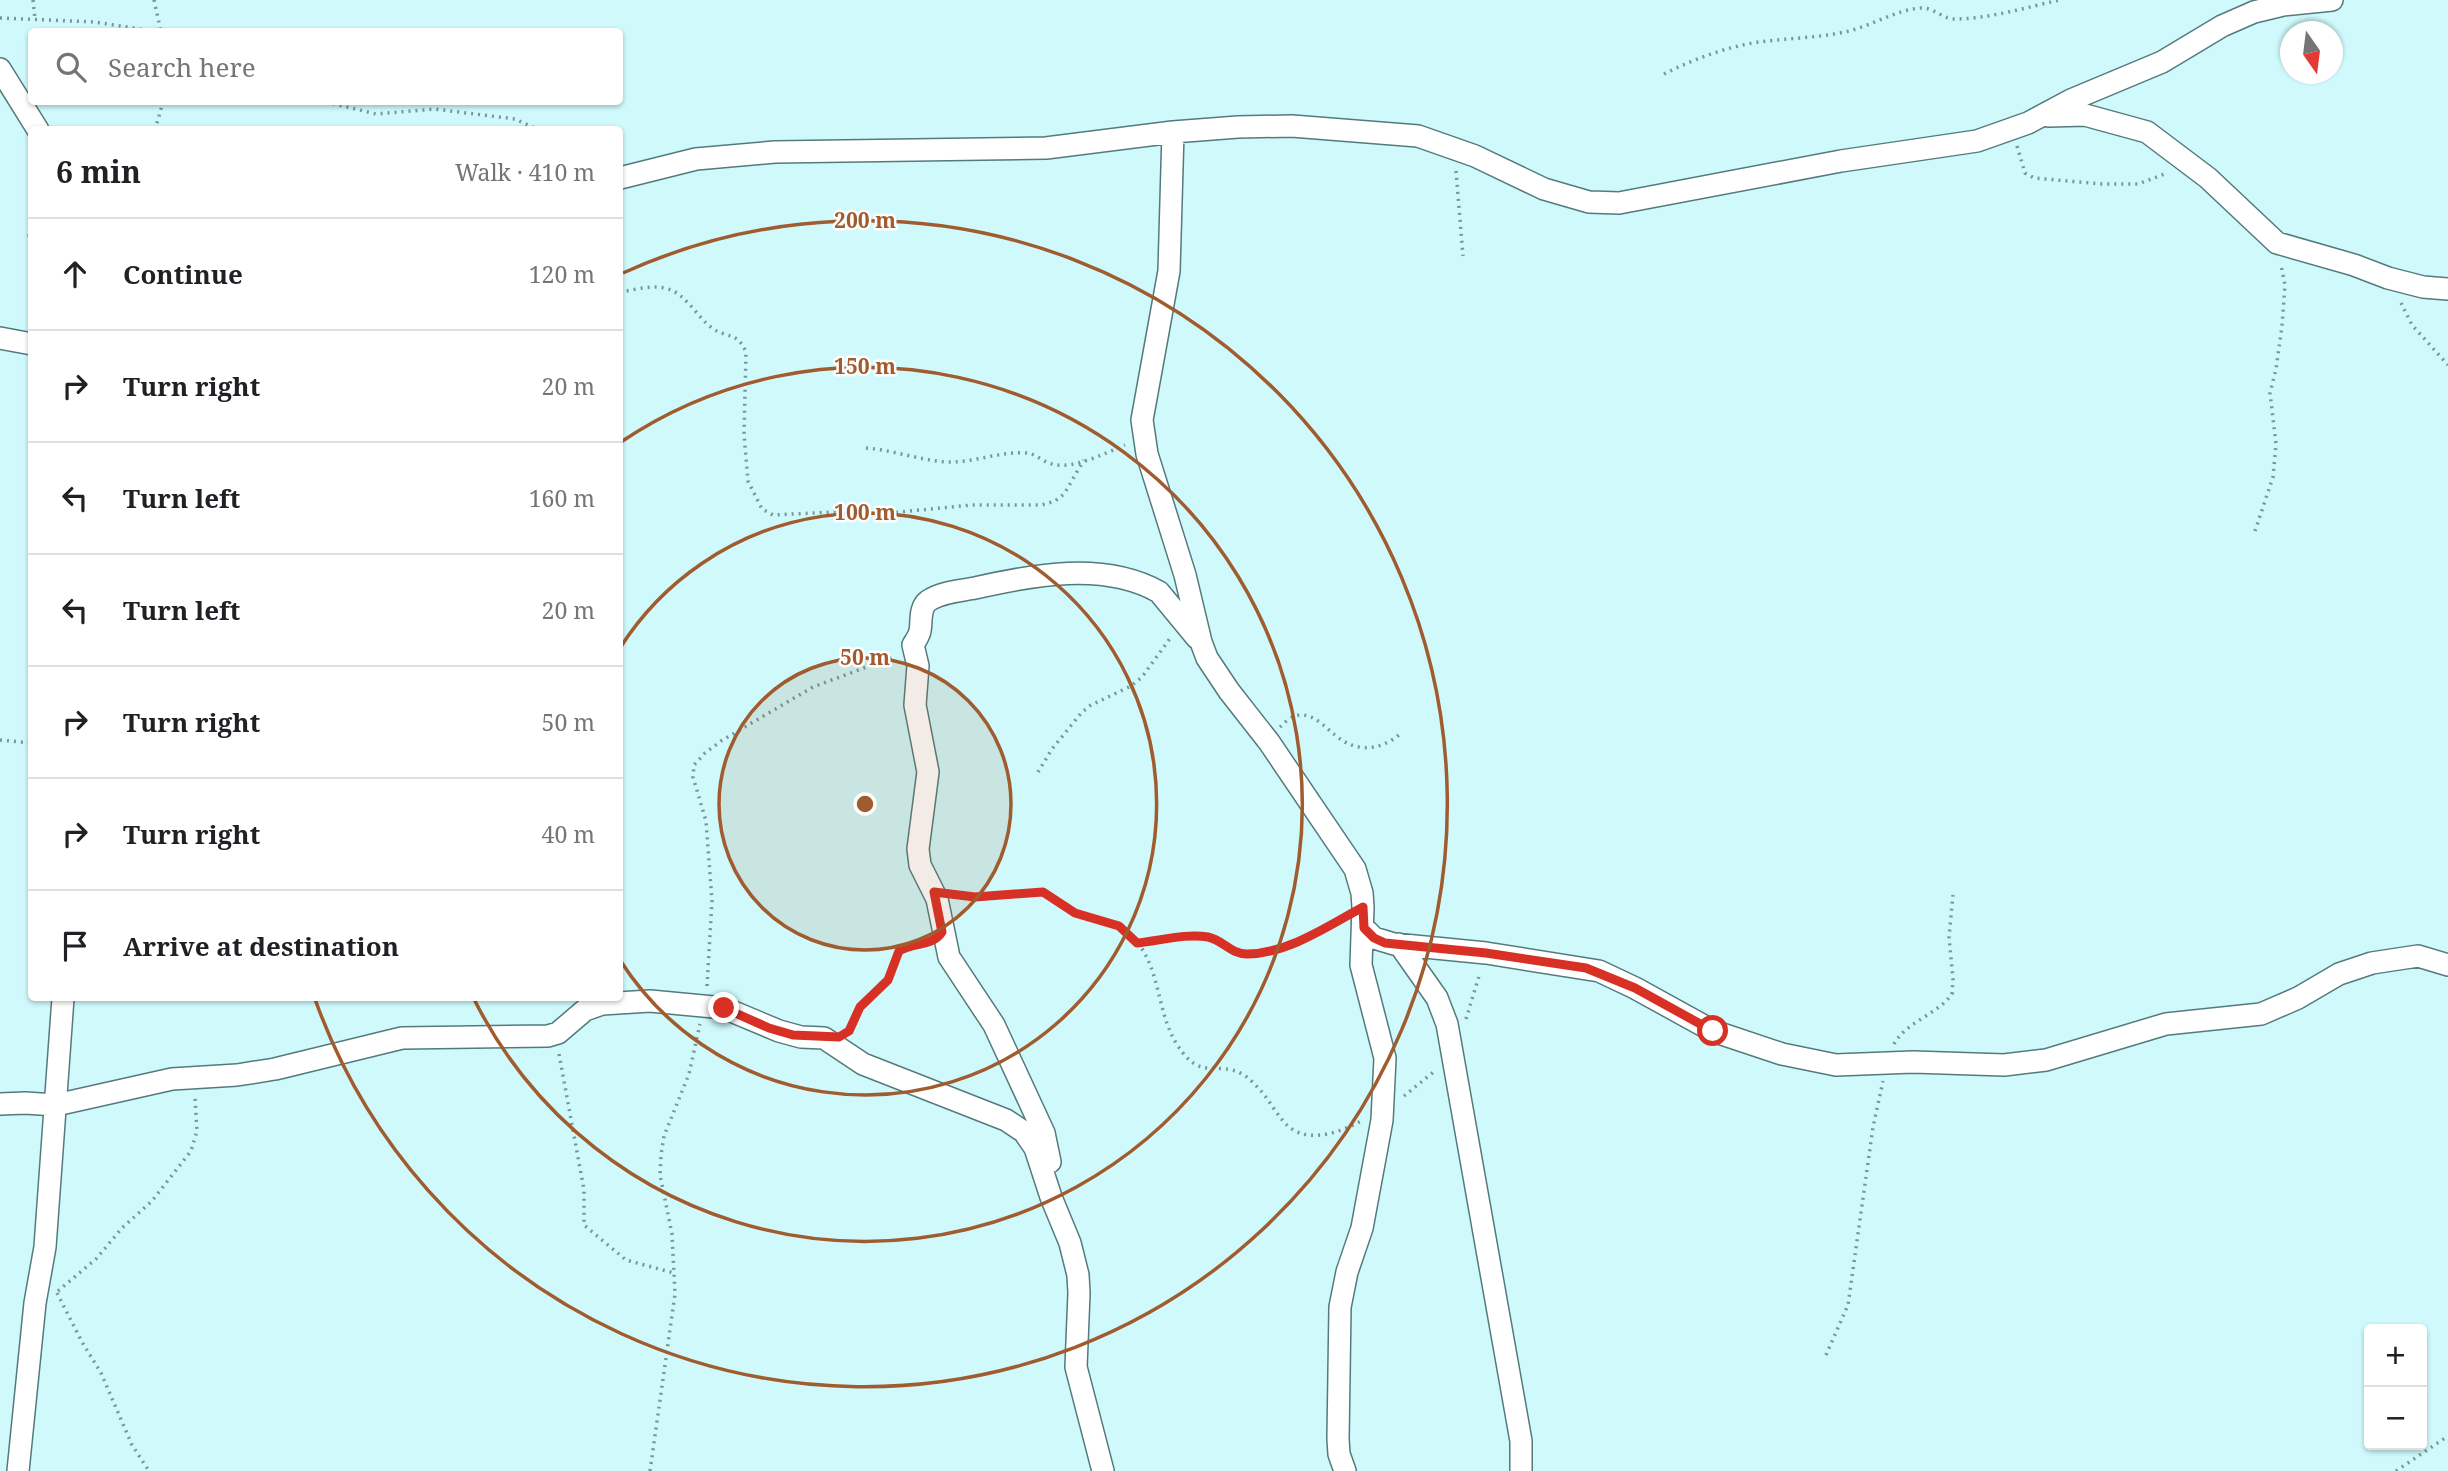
<!DOCTYPE html>
<html lang="en">
<head>
<meta charset="utf-8">
<style>
  :root { --surface:#fff; --page:#f2f2f2; --text:#202124; --muted:#757577; --line:#e0e0e0 }
  body { margin:0; font-family:"Noto Serif",serif; background:var(--page); color:var(--text) }
  .controls { position:absolute; right:21px; bottom:21px; display:grid; overflow:hidden; border-radius:7px; box-shadow:0 2px 5px #0004 }
  .controls button { width:63px; height:63px; display:grid; place-items:center; padding:0; border:0; border-bottom:2px solid var(--line); background:var(--surface); color:var(--text); font:35px sans-serif }
  .compass { position:absolute; left:2280px; top:21px; width:63px; height:63px; border-radius:50%; background:var(--surface); box-shadow:0 2px 5px #0004; rotate:166deg }
  .stop { position:absolute; width:21px; height:21px; margin:-16px; border:5px solid #d93025; border-radius:50%; background:#fff }
  .stop.end { background:#d93025; border-color:#fff; box-shadow:0 2px 7px #0008 }
  .list { margin:0; padding:0; list-style:none }
  h2 { display:flex; justify-content:space-between; align-items:center; height:91px; margin:0; padding:0 28px; font-size:30px }
  h2 small { font-size:23px; font-weight:400; color:var(--muted) }
  .list li { display:grid; grid-template-columns:46px 1fr auto; gap:21px; align-items:center; box-sizing:border-box; height:112px; padding:0 28px; border-top:2px solid var(--line) }
  .list b { display:block; font-size:26px; white-space:nowrap }
  .list em { font-size:23px; font-style:normal; color:var(--muted) }
  .icon { flex:none; width:38px; height:38px; fill:none; stroke:currentColor; stroke-width:2; stroke-linecap:round; stroke-linejoin:round }
  .map { position:relative; flex:none; width:2448px; height:1471px; overflow:hidden }
  .search { position:absolute; background:var(--surface); box-shadow:0 2px 5px #0004; left:28px; top:28px; width:595px; height:77px; display:flex; align-items:center; gap:18px; box-sizing:border-box; padding:0 24px; border-radius:7px; color:var(--muted); font-size:26px }
  .panel { position:absolute; background:var(--surface); box-shadow:0 2px 5px #0004; left:28px; top:126px; width:595px; height:875px; border-radius:7px }
  .map>svg:first-child { display:block }
  .lines { fill:none; stroke-linecap:round; stroke-linejoin:round }
  .minor-casing { stroke:#547a7c; stroke-width:24 }
  .path { stroke:#799697; stroke-width:3.5; stroke-dasharray:2 5; stroke-linecap:butt }
  .minor { stroke:#fff; stroke-width:21 }
  .route { stroke:#d93025; stroke-width:9 }
  .ring { fill:none; stroke:#a05b2e; stroke-width:3.5 }
  .centre { fill:#a05b2e; stroke:#fdfdfd; stroke-width:3.5 }
  .ring-label { font-size:21px; text-anchor:middle; font-weight:bold; fill:#a05b2e; stroke:#fdfdfd; stroke-width:5; stroke-linejoin:round; paint-order:stroke }
</style>
</head>
<body>
<div class="map">
<svg width="2448" height="1471" viewBox="0 0 2448 1471">
  <rect width="100%" height="100%" fill="#cff9fb"/>
  <g class="lines">
    <!-- minor casing -->
    <g class="minor-casing">
      <path id="minor" d="M0 69 38 130
        M2049 116 2085 115 2147 132 2208 178 2277 243 2354 265 2388 278 2423 287 2448 289
        M1173 132 1169 271 1142 420 1147 454 1185 575 1201 642 1207 658 1229 691 1269 742 1355 869 1362 893 1363 907 1361 965 1385 1058 1382 1120 1362 1228 1347 1272 1340 1307 1338 1439 1339 1454 1345 1471
        M620 178 696 159 775 152 1046 148 1173 132 1238 127 1292 126 1418 136 1475 156 1544 189 1589 202 1619 203 1841 161 1977 141 2028 123 2071 100 2162 62 2222 26 2254 12 2283 5 2332 0
        M0 338 32 344
        M1364 928 1374 938 1394 944 1486 953 1599 971 1635 988 1713 1031 1782 1054 1836 1065 1913 1062 2004 1065 2046 1060 2166 1024 2261 1014 2298 998 2339 974 2372 963 2418 956 2448 965
        M1399 944 1437 998 1447 1024 1521 1441V1471
        M0 1104 25 1103 56 1105 172 1079 237 1075 275 1069 402 1038 548 1036 558 1033 585 1010 602 1004 650 1001 724 1008 779 1031 801 1037 824 1038 863 1064 1006 1120 1024 1132 1035 1148 1051 1197 1070 1243 1078 1275 1079 1293 1076 1367 1103 1471
        M1050 1162 1044 1133 994 1025 949 957 937 899 920 865 918 849 928 772 915 705 918 666 913 645C916 640 919 636 920 631 922 621 919 608 928 601 941 592 960 591 975 588 1032 575 1104 561 1159 592L1197 638
        M18 1471 35 1303 45 1247 63 998"/>
    </g>
    <!-- path -->
    <path class="path" d="M33 0 35 19
      M154 0 161 32
      M0 18 95 22 159 32
      M1664 74C1694 59 1726 47 1759 42 1789 38 1820 38 1849 31 1873 25 1896 10 1920 8 1934 7 1942 19 1955 19 1989 19 2027 7 2060 0
      M326 102 376 114 435 109 515 119 539 130
      M155 130 163 102
      M2017 146 2025 173 2034 178 2102 184H2138L2167 173
      M1456 171 1463 256
      M32 228 29 235 32 252
      M620 292C635 290 652 284 668 289 686 294 697 317 712 328 727 339 737 331 746 352L744 434 748 481 762 509 773 515 834 512 858 516 972 505H1042L1055 501 1064 494 1084 460
      M2401 303 2412 325 2448 365
      M866 448C893 450 919 460 946 462 973 463 1000 451 1027 453 1036 454 1043 462 1052 464 1073 470 1105 453 1125 445
      M2255 531 2273 477 2276 444 2270 393 2276 369 2282 326 2285 285 2281 265
      M1280 727C1286 721 1294 714 1303 715 1316 716 1326 728 1335 735 1356 753 1380 751 1400 734
      M0 740 32 743
      M1038 772 1052 749 1082 712 1091 705 1131 686 1142 677 1171 637
      M957 894C973 896 988 897 1004 895 1016 894 1029 890 1041 892 1057 895 1067 911 1082 916 1098 920 1114 921 1127 932 1163 962 1154 1010 1178 1046 1201 1082 1217 1060 1242 1074 1250 1078 1256 1086 1262 1092 1270 1102 1276 1113 1284 1122 1304 1145 1337 1134 1361 1121
      M1137 943C1159 941 1186 933 1208 937 1222 940 1232 955 1247 954 1281 954 1314 934 1343 918
      M707 986 712 901 706 821 693 777 694 765 705 753 721 741 813 687 896 656
      M1466 1019 1480 973
      M849 1030 860 1007 888 980 899 951 911 946 927 943
      M1894 1044C1907 1021 1937 1015 1952 994L1953 979 1949 937 1953 895
      M559 1054 584 1190V1225L626 1260 674 1273
      M1404 1096 1436 1070
      M58 1291 96 1259 122 1228 152 1201 191 1151 197 1131 195 1098
      M57 1293 82 1342 101 1373 132 1445 149 1471
      M1826 1355 1848 1305 1873 1127 1883 1081
      M650 1471 675 1294 672 1234 660 1175 661 1155 664 1136 689 1074 700 1024
      M2396 1471 2448 1436"/>
    <!-- minor -->
    <use href="#minor" class="minor"/>
  </g>
  <g class="lines">
    <!-- route -->
    <path class="route" d="M724 1008 769 1028 793 1035 839 1037 849 1031 860 1007 888 980 899 951C914 942 932 947 942 932L934 892 975 897 1043 892 1075 913 1119 926 1137 943C1159 941 1186 933 1208 937 1223 940 1232 955 1248 954 1289 953 1328 926 1363 907L1364 928 1374 938 1385 943 1486 953 1586 968 1635 988 1713 1031"/>
  </g>
  <!-- distance rings -->
  <circle cx="865" cy="804" r="146" fill="#a05b2e" fill-opacity=".12"/>
  <g class="ring">
    <circle cx="865" cy="804" r="146"/>
    <path d="M620 648A291 291 0 1 1 620 960"/>
    <path d="M621 442A437 437 0 1 1 474 999"/>
    <path d="M623 273A583 583 0 1 1 315 999"/>
  </g>
  <circle cx="865" cy="804" r="10" class="centre"/>
  <g class="ring-label">
    <text x="865" y="228">200 m</text>
    <text x="865" y="374">150 m</text>
    <text x="865" y="520">100 m</text>
    <text x="865" y="665">50 m</text>
  </g>
</svg>
<div class="controls">
<button>+</button>
<button>−</button>
</div>
<svg class="compass" viewBox="-18 -18 36 36"><path d="M0-13l5 13h-10z" fill="#e53935"/><path d="M0 13l5-13h-10z" fill="#757577"/></svg>
<div class="stop" style="left:1713px;top:1031px"></div>
<div class="stop end" style="left:724px;top:1008px"></div>
<div class="search"><svg class="icon" aria-label="search" viewBox="0 0 24 24"><circle cx="10" cy="10" r="6"/><path d="M15 15l6 6"/></svg>Search here</div>
<section class="panel">
<h2>6 min<small>Walk · 410 m</small></h2>
<ul class="list">
<li><svg class="icon" aria-label="ahead" viewBox="0 0 24 24"><path d="M12 20V5M6 11l6-6 6 6"/></svg><div><b>Continue</b></div><em>120 m</em></li>
<li><svg class="icon" aria-label="right" viewBox="0 0 24 24"><path d="M7 20v-9h11M14 6l5 5-5 5"/></svg><div><b>Turn right</b></div><em>20 m</em></li>
<li><svg class="icon" aria-label="left" viewBox="0 0 24 24"><path d="M17 20v-9H6M10 6l-5 5 5 5"/></svg><div><b>Turn left</b></div><em>160 m</em></li>
<li><svg class="icon" aria-label="left" viewBox="0 0 24 24"><path d="M17 20v-9H6M10 6l-5 5 5 5"/></svg><div><b>Turn left</b></div><em>20 m</em></li>
<li><svg class="icon" aria-label="right" viewBox="0 0 24 24"><path d="M7 20v-9h11M14 6l5 5-5 5"/></svg><div><b>Turn right</b></div><em>50 m</em></li>
<li><svg class="icon" aria-label="right" viewBox="0 0 24 24"><path d="M7 20v-9h11M14 6l5 5-5 5"/></svg><div><b>Turn right</b></div><em>40 m</em></li>
<li><svg class="icon" aria-label="arrive" viewBox="0 0 24 24"><path d="M6 21V4h12l-3 4 3 4H6"/></svg><div><b>Arrive at destination</b></div></li>
</ul>
</section>
</div>
</body>
</html>
